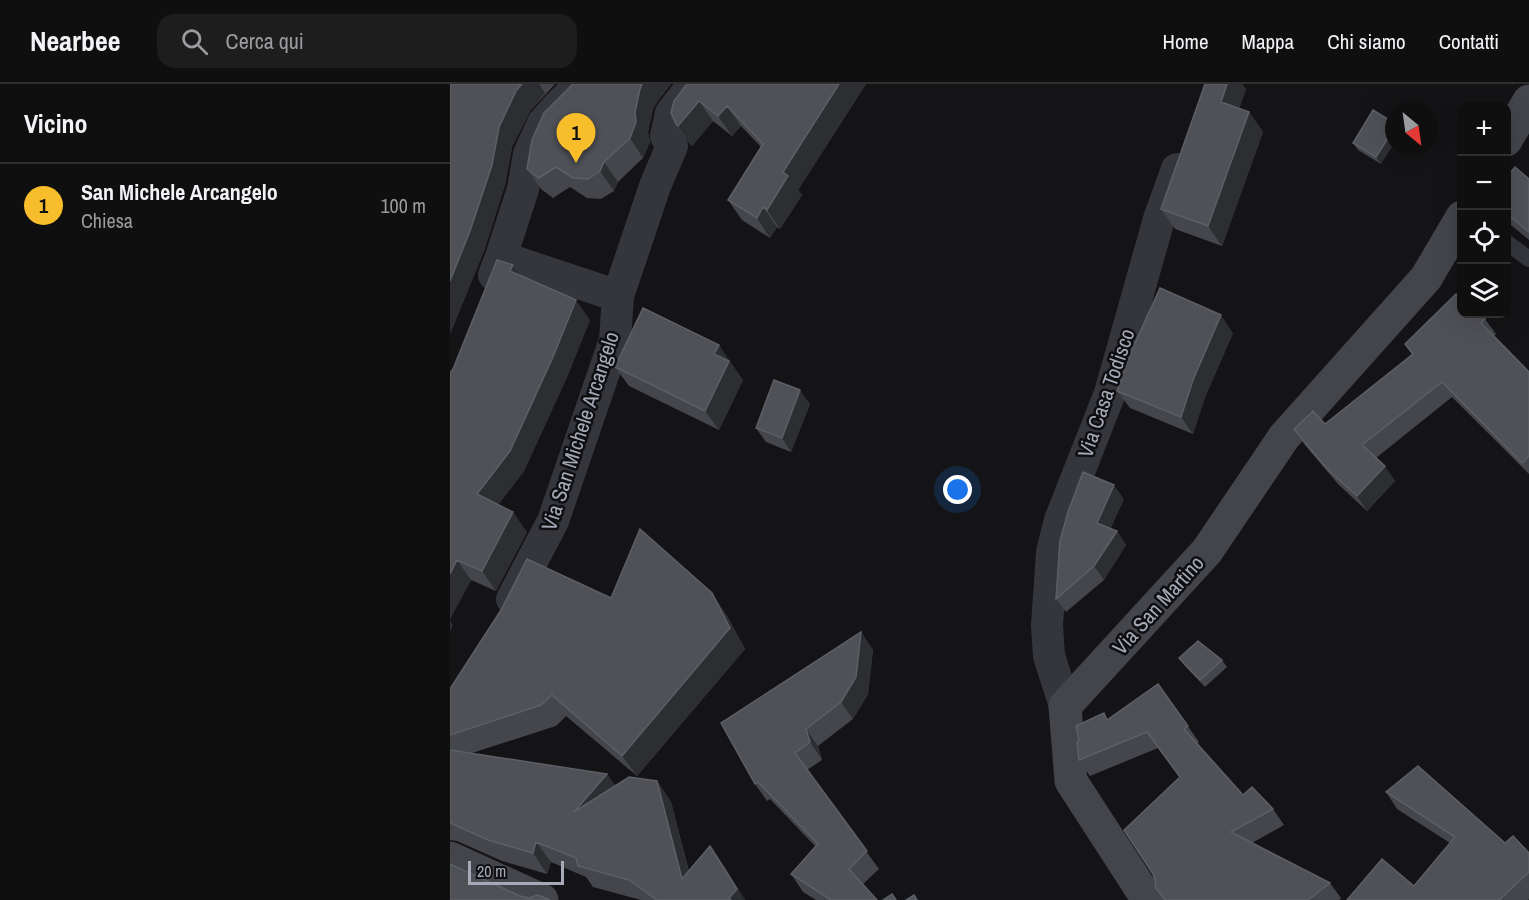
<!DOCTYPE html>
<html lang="it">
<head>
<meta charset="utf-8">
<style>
  :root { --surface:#0f0f10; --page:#1d1d1e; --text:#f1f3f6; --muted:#9b9c9f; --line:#2f2f30; --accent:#f8bd2b }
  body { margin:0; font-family:"Archivo Narrow",sans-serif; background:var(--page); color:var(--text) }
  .controls { position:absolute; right:18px; top:18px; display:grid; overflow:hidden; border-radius:12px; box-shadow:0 6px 24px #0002 }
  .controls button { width:54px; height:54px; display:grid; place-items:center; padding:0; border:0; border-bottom:2px solid var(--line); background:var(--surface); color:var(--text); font:30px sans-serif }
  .compass { position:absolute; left:935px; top:18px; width:54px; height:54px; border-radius:50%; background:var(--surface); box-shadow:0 6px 24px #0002; rotate:151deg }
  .scale { position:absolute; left:18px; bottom:15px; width:96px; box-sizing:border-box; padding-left:6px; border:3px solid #a6aab7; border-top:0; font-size:16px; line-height:21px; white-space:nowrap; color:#a6aab7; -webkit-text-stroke:4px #0f0f11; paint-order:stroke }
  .you { position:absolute; left:508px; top:406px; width:21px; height:21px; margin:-15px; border:4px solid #fff; border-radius:50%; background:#1a73e8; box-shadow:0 0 0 9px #1a73e833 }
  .badge { display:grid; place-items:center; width:39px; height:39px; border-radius:50%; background:var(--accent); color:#111; font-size:20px; font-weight:700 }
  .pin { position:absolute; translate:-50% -50px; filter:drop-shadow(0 2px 3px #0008) }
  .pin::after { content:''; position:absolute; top:32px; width:21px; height:18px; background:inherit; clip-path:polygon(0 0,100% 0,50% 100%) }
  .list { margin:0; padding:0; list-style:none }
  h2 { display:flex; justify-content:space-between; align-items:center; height:78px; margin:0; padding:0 24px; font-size:26px }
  h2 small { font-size:20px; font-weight:400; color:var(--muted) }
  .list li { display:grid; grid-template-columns:39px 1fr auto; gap:18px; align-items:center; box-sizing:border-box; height:84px; padding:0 24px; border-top:2px solid var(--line) }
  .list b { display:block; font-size:22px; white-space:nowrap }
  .list p { margin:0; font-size:20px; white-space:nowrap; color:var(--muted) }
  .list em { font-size:20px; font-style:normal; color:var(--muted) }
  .icon { flex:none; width:33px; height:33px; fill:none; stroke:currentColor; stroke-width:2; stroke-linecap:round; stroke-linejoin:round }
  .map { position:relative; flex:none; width:1079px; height:816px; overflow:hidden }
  header { display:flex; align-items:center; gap:36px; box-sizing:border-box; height:84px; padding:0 30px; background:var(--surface); border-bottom:2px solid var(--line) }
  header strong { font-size:28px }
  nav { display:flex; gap:33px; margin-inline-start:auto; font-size:21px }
  .search { width:420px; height:54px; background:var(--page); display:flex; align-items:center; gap:15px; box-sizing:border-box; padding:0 21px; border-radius:18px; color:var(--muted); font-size:22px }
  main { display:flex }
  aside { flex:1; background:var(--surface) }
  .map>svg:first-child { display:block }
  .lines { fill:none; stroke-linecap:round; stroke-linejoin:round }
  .lane { stroke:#35363b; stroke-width:16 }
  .street { stroke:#35363b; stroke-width:32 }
  .secondary { stroke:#43454b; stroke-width:33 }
  .wall { fill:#45464b }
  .shaded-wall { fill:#2d2e31 }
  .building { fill:#505157; stroke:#5d5f66; stroke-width:1.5 }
  .labels { text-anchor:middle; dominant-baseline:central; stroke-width:5; stroke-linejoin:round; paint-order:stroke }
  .street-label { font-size:21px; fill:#a6aab7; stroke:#0f0f11 }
</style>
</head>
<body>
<header>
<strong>Nearbee</strong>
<div class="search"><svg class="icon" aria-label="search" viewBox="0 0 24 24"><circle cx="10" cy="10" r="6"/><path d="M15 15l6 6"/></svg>Cerca qui</div>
<nav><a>Home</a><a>Mappa</a><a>Chi siamo</a><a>Contatti</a></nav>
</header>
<main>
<aside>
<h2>Vicino<small></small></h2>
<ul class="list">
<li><span class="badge">1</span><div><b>San Michele Arcangelo</b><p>Chiesa</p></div><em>100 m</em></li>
</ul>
</aside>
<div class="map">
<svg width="1079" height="816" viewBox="0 0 1079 816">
  <rect width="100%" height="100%" fill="#141416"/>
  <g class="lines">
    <!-- lane -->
    <path class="lane" d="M1056 158 1079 175"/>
    <!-- street -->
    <path class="street" d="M51 173 168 212 165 256 103 437 62 515
      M44 191 51 173 73 105 79 70 93 39 108 22 131 0
      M168 212 205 102 222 62 216 52 221 29 244 0
      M615 622 599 572 597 541 602 468 610 436 660 309 709 135 727 85"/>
    <!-- secondary -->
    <path class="secondary" d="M1056 56 1079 17
      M0 774 92 816
      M698 816 621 697 615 622 757 467 834 353 976 194 1012 133"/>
  </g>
  <!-- wall -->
  <path class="wall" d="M0 0H105L80 27 62 63 55 101 34 167 0 250Z
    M123 0H221L207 18 203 25 198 48 200 58 193 74 168 98 164 107 151 115 137 114 120 103 103 114 91 105 77 85Z
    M237 0H416L348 106 352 111 330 145 327 143 320 154 292 136 278 116 311 63 291 42 282 52 263 37 242 62 240 60 226 40Z
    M755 0H792L796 5 789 25 799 28 813 48 772 162 725 145 711 125Z
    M923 26 931 80 908 66 903 59Z
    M1056 94 1079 95V156L1056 137Z
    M71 192 140 236 117 293 74 387 48 421 77 448 46 507 21 496 0 535V289Z
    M1035 235 1046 250 1044 252 1079 288V390L1002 313 926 374 945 397 917 427 888 400 854 360 844 345 875 340 962 270 955 260Z
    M783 249 755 313 743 350 680 324 667 307Z
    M283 281 282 282 293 296 269 346 179 302 165 283Z
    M360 320 341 368 316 358 306 344Z
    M674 415 660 445 667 447 676 461 654 496 616 528 606 515Z
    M161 514 276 530 295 565 187 692 116 632 106 642 22 669 166 702 207 697 221 718 239 787 260 762 295 816H191L143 803 136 793 101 778 97 790 52 777 7 757 0 756V605Z
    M411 548 423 566 418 610 403 635 368 662 372 676 357 686 429 785 413 800 427 816H366L353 808 341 790 365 762 320 715 317 717 305 700Z
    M729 574 772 576 777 583 755 603 734 581Z
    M708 600 749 658 747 660 793 711 823 725 834 741 802 759 880 799 891 814 889 816H714L705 803 730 693 708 664 640 692 628 675 658 635Z
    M936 708 1079 769V815L1078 816H897L964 802 1000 759 947 725Z"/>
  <!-- shaded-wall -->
  <path class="shaded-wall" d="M72 0H89L95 9 80 27 62 63 55 101 34 167 0 250V197L49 43 66 7Z
    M192 0H221L207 18 203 25 198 48 200 58 193 74 180 54 190 5Z
    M389 0H416L348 106 352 111 330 145 317 126 333 88Z
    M777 0H792L796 5 784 38 771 18Z
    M249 17 263 37 242 62 228 42Z
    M277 22 291 42 282 52 268 32Z
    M799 28 813 48 772 162 758 142Z
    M944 45V60L931 80 926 73Z
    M154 78 168 98 164 107 150 87Z
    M313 123 327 143 320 154 307 134Z
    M63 181 77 201 60 187Z
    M126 216 140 236 117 293 74 387 41 430 27 410Z
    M771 231 783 249 755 313 743 350 731 333 743 296Z
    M269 261 293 296 269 346 255 327 264 270Z
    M350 306 360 320 341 368 332 354Z
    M935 382 945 397 917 427 907 412Z
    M664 401 674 415 657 453 647 439Z
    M63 428 77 448 46 507 32 487Z
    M667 447 676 461 654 496 644 482Z
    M7 476 21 496 0 535V490Z
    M262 509 276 530 295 565 187 692 172 672Z
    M0 536 3 541 0 548Z
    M411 548 423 566 418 610 403 635 391 618Z
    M356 645 368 662 372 676 360 658Z
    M157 690 172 710 124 728Z
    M207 697 221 718 246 816 232 795Z
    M86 758 101 778 97 790 83 769Z
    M260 762 275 783 295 816H281L279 814Z"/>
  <!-- building -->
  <path class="building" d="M0 0H72L66 7 49 43 42 81 20 147 0 197Z
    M123 0H192L190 5 185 28 186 38 180 54 154 78 150 87 138 95 123 94 106 83 89 94 77 85 82 56 94 29Z
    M237 0H389L333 88 338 92 317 126 313 123 307 134 278 116 313 60 277 22 268 32 249 17 228 42 226 40 221 29 224 17Z
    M755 0H777L771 18 799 28 758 142 711 125Z
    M923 26 944 39V45L926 73 903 59Z
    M1065 83 1079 95V148L1056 129V94Z
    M47 176 63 181 60 187 126 216 103 273 60 367 27 410 63 428 32 487 7 476 0 490V289L3 285Z
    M710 204 771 231 743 296 731 333 667 307 681 268Z
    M1006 210 1011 215V230H1029L1035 235 1031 239 1079 288V372L1072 379 992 298 912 361 935 382 907 412 877 385 844 345 863 327 875 340 963 270 955 260Z
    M193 224 269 261 264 270 279 277 255 327 165 283Z
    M324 296 350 306 332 354 306 344Z
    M633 388 664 401 647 439 667 447 644 482 606 515 610 457 618 428Z
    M190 445 262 509 280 544 172 672 102 611 91 621 0 651V605L51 526 77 475 161 514Z
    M411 548 406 593 391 618 356 645 360 658 345 669 417 767 399 785 427 816H381L341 790 368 760 308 698 305 700 271 639Z
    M748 557 772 576 750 596 729 574Z
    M708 600 738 642 734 645 793 711 802 703 823 725 781 748 880 799 858 816H715L705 803 706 799 703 790 674 746 730 693 697 648 629 676 627 658 629 656 626 642 654 629 657 636Z
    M0 666 157 690 124 728 179 693 207 697 232 795 260 762 287 805 279 814 281 816H207L179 796 128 782 126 774 86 758 83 769 38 756 0 739Z
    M968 682 1055 759 1063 752 1079 769V788L1049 816H897L932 775 964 802 1005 753 936 708Z
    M0 780 70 812 79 814 88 811 100 816H0Z
    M442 810 446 816H433Z
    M464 811 467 816H456Z"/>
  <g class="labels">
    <!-- street labels -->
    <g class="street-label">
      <text transform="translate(656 309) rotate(-71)">Via Casa Todisco</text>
      <text transform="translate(130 347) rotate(-72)">Via San Michele Arcangelo</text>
      <text transform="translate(708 521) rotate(-48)">Via San Martino</text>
    </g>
  </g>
</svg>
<div class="controls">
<button>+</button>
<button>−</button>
<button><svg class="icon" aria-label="locate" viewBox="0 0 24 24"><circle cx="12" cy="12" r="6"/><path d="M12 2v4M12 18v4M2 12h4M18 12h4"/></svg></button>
<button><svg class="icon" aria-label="layers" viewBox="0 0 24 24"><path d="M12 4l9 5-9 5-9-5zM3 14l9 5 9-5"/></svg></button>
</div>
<svg class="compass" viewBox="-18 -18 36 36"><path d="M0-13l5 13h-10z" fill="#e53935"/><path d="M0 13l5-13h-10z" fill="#9b9c9f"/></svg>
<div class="scale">20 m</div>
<div class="you"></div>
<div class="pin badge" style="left:126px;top:79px">1</div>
</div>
</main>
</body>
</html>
